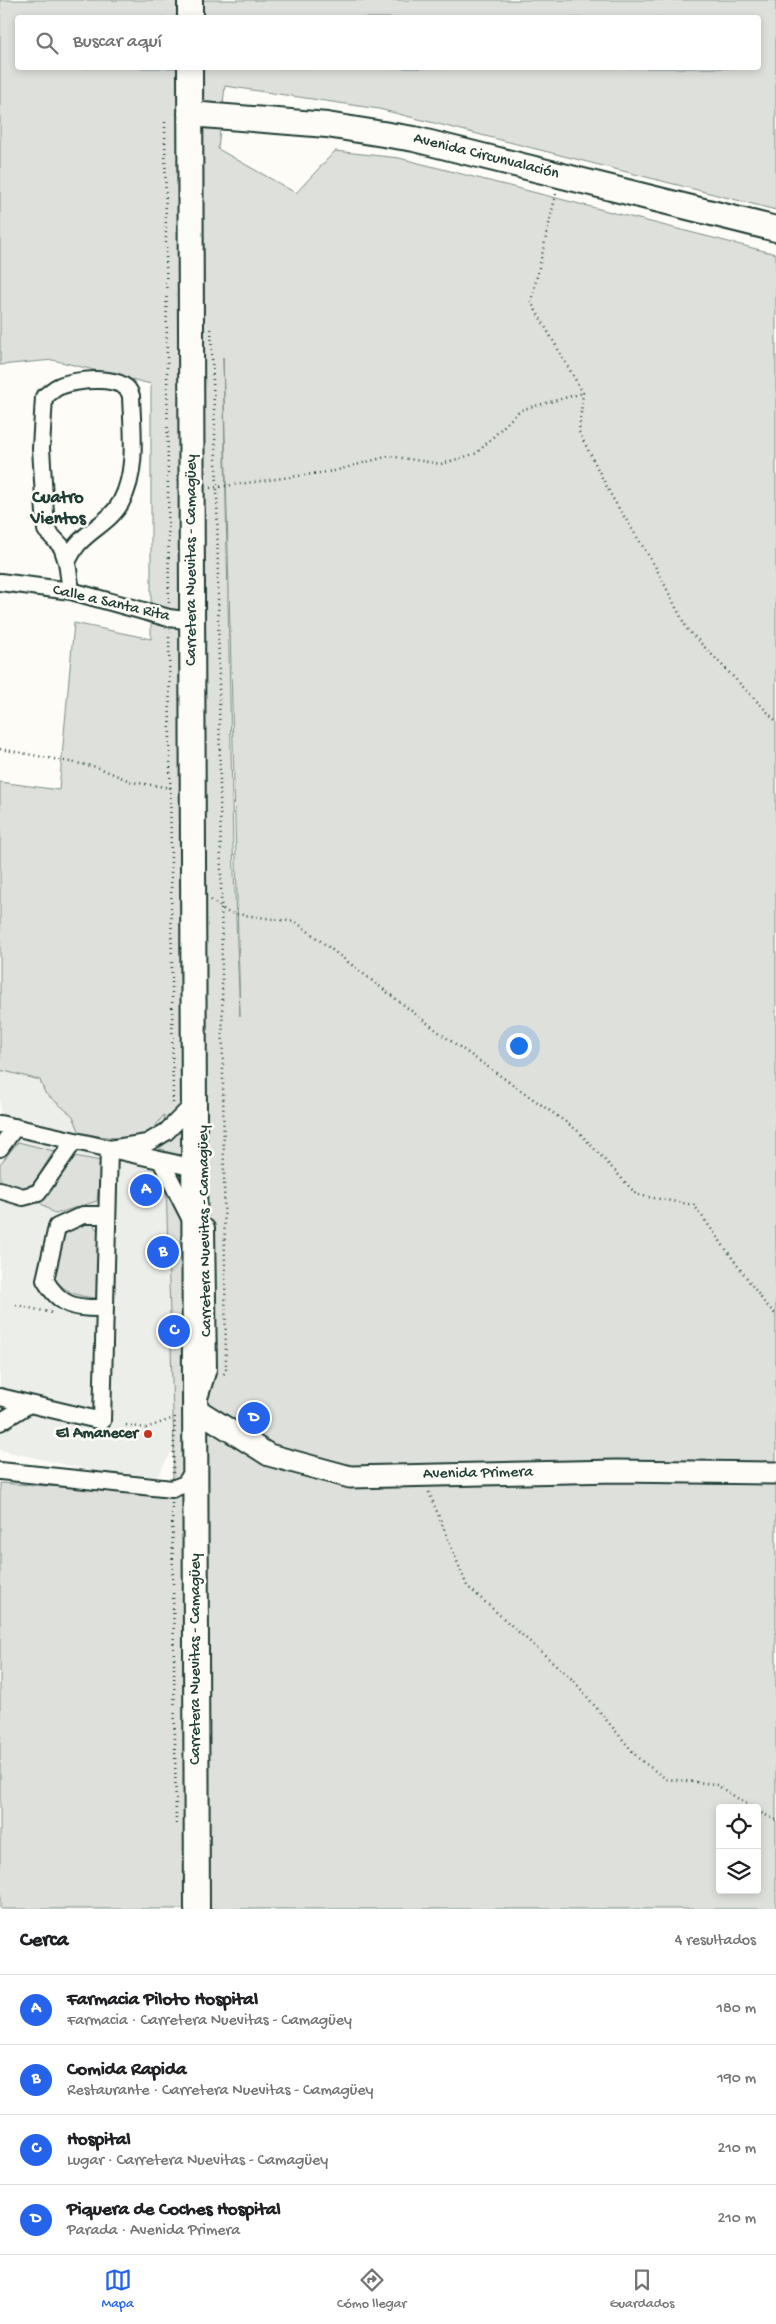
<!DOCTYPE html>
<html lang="es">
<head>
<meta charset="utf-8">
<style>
  :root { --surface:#fff; --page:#f2f2f2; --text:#202124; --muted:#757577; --line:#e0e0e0; --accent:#2563eb }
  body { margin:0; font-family:"Gochi Hand",sans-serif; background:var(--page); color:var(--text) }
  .controls { position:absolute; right:15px; bottom:15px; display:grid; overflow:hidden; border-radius:5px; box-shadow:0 2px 8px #0003 }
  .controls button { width:45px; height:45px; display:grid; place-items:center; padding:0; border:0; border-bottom:1px solid var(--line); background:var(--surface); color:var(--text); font:25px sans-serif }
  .you { position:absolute; left:518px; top:1045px; width:18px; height:18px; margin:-12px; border:4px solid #fff; border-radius:50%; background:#1a73e8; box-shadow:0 0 0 8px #1a73e833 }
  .badge { display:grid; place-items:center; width:32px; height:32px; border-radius:50%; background:var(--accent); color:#fff; font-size:16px; font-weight:700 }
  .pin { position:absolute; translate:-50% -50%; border:2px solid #fff; box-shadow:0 1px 5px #0006 }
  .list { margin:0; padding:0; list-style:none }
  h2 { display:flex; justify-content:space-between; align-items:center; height:65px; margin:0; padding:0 20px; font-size:21px }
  h2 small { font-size:16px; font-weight:400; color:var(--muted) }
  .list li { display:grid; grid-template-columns:32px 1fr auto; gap:15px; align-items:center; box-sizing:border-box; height:70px; padding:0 20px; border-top:1px solid var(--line) }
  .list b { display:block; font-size:19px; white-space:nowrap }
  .list p { margin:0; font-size:16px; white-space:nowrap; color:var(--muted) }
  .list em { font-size:16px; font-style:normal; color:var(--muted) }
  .icon { flex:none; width:28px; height:28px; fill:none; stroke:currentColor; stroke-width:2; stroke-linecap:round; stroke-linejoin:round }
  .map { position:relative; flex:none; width:776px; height:1909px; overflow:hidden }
  .search { position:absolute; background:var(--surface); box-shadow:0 2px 8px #0003; left:15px; right:15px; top:15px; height:55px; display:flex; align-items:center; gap:12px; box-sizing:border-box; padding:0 18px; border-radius:5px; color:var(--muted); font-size:19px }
  .sheet { height:345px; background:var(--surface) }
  nav { display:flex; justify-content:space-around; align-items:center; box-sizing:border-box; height:70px; border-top:1px solid var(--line); background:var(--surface); font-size:14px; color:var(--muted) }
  nav a { display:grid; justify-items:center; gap:2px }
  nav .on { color:var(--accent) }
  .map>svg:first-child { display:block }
  .built { fill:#eceee9 }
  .green { fill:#dde0db; stroke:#7e8e88; fill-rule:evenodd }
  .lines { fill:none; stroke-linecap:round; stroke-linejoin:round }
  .minor-casing { stroke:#1f3d34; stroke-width:20 }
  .major-casing { stroke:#1f3d34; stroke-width:25 }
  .highway-casing { stroke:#1f3d34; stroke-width:28 }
  .path { stroke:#1f3d34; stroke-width:2.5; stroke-dasharray:1 4; stroke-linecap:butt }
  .minor { stroke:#fdfcf7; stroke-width:16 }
  .major { stroke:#fdfcf7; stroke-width:21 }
  .highway { stroke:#fdfcf7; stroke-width:24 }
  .poi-dot { fill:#c8321e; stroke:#fdfcf7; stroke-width:2 }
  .labels { text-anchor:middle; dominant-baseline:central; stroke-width:5; stroke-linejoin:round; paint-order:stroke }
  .street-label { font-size:16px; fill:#1f3d34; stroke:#fdfcf7 }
  .poi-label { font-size:16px; font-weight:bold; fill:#1f3d34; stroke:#fdfcf7; text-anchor:end }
  .neighbourhood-label { font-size:18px; font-weight:bold; fill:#1f3d34; stroke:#fdfcf7 }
</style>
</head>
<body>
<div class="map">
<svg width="776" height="1909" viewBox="0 0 776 1909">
  <rect width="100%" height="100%" fill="#fdfcf7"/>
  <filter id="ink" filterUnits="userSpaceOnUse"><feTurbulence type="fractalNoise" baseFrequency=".02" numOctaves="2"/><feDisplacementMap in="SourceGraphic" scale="10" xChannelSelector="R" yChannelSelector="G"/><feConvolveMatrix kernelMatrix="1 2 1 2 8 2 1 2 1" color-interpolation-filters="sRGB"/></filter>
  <g filter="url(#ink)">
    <!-- built -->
    <path class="built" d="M0 1019 164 1114 174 1447 153 1484 0 1450Z"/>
    <!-- green -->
    <path class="green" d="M0 0H776V210L379 109 225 86 218 149 296 193 335 151 399 158 776 254V1909H0V1483L172 1494 174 1447 165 1150 159 1149 165 1144 164 1115C160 1119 158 1124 154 1128 137 1145 101 1136 80 1133L73 1116 45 1093 40 1080 0 1070V782L59 790 74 623 151 639V384L53 360 0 365ZM18 18H758V68H18ZM223 357 240 1015V1016L233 846ZM720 1808H757V1890H720Z
      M18 1142 54 1151 34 1183 24 1188 0 1182V1164Z
      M74 1156 101 1161 97 1201 55 1214 39 1202Z
      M80 1223H92L98 1231 97 1298C78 1297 65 1292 53 1277L62 1237Z"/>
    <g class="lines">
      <!-- minor casing -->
      <g class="minor-casing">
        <path id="minor" d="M67 562 62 547 46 530 41 448 44 397C49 394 54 388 60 386 77 379 126 374 131 396 132 429 138 471 121 502 111 521 89 530 77 545 73 550 70 556 67 562L71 591
          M0 582 71 591 169 618 193 621
          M0 1124 195 1168
          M0 1148 15 1127
          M161 1161 192 1222
          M0 1190 23 1197 38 1193 74 1141
          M105 1308C75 1309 60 1306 45 1280L57 1227 83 1215H107
          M200 1395 208 1369 206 1228
          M0 1397 102 1421 109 1149 147 1143 166 1132 195 1103
          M0 1422 28 1405
          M0 1471 172 1489 185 1484 195 1469"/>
      </g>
      <!-- major casing -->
      <g class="major-casing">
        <path id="major" d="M196 1409 269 1455 350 1477 616 1471 776 1473"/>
      </g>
      <!-- highway casing -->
      <g class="highway-casing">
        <path id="highway" d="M190 0V18
          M190 68 197 1909
          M190 114 327 125 414 139 776 229"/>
      </g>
      <!-- path -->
      <path class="path" d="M165 122 169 604
        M556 194 531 302 583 393 579 432 612 497 655 566 687 629 776 721
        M211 329 217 487 226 1371 223 1375
        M210 488 334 471 389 456 441 464 477 453 520 410 583 393
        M169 632 173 1104
        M0 749 97 767 132 782 171 788
        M211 900 229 913 296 922 444 1036 577 1130 637 1195 694 1205 764 1302 776 1315
        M16 1305 53 1313
        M126 1425 146 1428 174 1418
        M173 1473 175 1413
        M429 1492 467 1586 574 1681 638 1758 666 1779 715 1784 753 1808
        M172 1503 176 1825
        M757 1811 776 1820"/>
      <!-- minor -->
      <use href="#minor" class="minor"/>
      <!-- major -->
      <use href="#major" class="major"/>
      <!-- highway -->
      <use href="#highway" class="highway"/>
    </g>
  </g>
  <!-- markers -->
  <circle class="poi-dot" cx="148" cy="1434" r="5"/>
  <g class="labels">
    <!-- street labels -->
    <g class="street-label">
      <text transform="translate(486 157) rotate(14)">Avenida Circunvalación</text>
      <text transform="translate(192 560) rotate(-90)">Carretera Nuevitas - Camagüey</text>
      <text transform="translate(111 604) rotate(13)">Calle a Santa Rita</text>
      <text transform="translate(206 1231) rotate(-91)">Carretera Nuevitas - Camagüey</text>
      <text transform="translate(478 1474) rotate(-1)">Avenida Primera</text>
      <text transform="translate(196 1659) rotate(-90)">Carretera Nuevitas - Camagüey</text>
    </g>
    <!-- poi labels -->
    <g class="poi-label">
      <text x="138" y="1434">El Amanecer</text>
    </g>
    <!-- neighbourhood labels -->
    <g class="neighbourhood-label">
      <text x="58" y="498">Cuatro<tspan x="58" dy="21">Vientos</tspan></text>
    </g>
  </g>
</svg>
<div class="controls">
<button><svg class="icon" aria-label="locate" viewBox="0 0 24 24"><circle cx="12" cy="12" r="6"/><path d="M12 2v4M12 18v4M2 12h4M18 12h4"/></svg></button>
<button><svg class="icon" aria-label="layers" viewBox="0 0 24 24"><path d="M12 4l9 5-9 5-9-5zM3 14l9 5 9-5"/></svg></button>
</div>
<div class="you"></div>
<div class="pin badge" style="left:146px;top:1190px">A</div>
<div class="pin badge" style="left:163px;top:1252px">B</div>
<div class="pin badge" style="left:174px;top:1331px">C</div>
<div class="pin badge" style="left:254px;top:1418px">D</div>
<div class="search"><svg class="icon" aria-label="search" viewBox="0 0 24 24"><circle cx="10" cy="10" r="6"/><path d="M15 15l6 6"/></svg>Buscar aquí</div>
</div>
<section class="sheet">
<h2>Cerca<small>4 resultados</small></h2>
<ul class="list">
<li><span class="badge">A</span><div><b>Farmacia Piloto Hospital</b><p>Farmacia · Carretera Nuevitas - Camagüey</p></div><em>180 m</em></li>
<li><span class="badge">B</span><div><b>Comida Rapida</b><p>Restaurante · Carretera Nuevitas - Camagüey</p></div><em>190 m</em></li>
<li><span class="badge">C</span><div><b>Hospital</b><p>Lugar · Carretera Nuevitas - Camagüey</p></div><em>210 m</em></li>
<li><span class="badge">D</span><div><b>Piquera de Coches Hospital</b><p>Parada · Avenida Primera</p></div><em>210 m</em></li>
</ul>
</section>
<nav>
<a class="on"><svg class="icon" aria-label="map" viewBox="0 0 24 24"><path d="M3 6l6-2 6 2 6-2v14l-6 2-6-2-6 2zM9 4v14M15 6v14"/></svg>Mapa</a>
<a><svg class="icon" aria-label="directions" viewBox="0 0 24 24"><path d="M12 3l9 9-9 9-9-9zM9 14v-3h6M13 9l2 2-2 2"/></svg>Cómo llegar</a>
<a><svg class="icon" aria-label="saved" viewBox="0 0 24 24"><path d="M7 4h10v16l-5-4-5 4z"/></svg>Guardados</a>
</nav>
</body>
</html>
